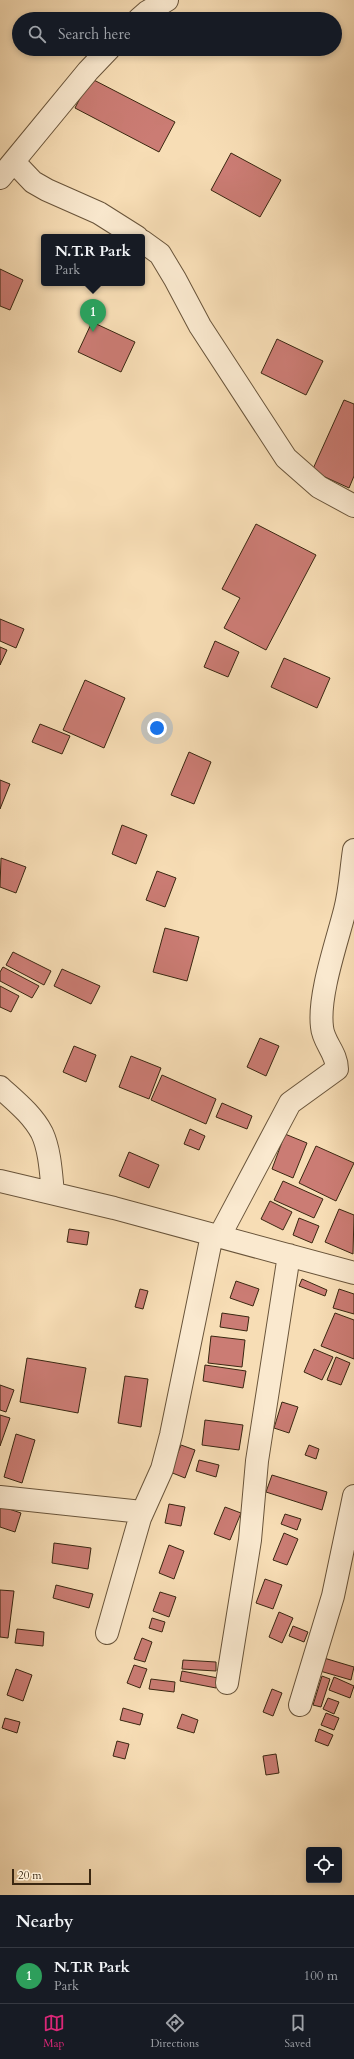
<!DOCTYPE html>
<html lang="en">
<head>
<meta charset="utf-8">
<style>
  :root { --surface:#171b24; --page:#242831; --text:#f1f3f6; --muted:#9ea1a6; --line:#363941; --accent:#db2777 }
  body { margin:0; font-family:Cardo,serif; background:var(--page); color:var(--text) }
  .controls { position:absolute; right:12px; bottom:12px; display:grid; overflow:hidden; border-radius:4px; box-shadow:0 2px 6px #0003 }
  .controls button { width:36px; height:36px; display:grid; place-items:center; padding:0; border:0; border-bottom:1px solid var(--line); background:var(--surface); color:var(--text); font:20px sans-serif }
  .scale { position:absolute; left:12px; bottom:10px; width:79px; box-sizing:border-box; padding-left:4px; border:2px solid #3a2711; border-top:0; font-size:11px; line-height:14px; white-space:nowrap; color:#3a2711; -webkit-text-stroke:3px #fae9cf; paint-order:stroke }
  .you { position:absolute; left:157px; top:728px; width:14px; height:14px; margin:-10px; border:3px solid #fff; border-radius:50%; background:#1a73e8; box-shadow:0 0 0 6px #1a73e833 }
  .badge { display:grid; place-items:center; width:26px; height:26px; border-radius:50%; background:var(--accent); color:#fff; font-size:13px; font-weight:700 }
  .pin { position:absolute; translate:-50% -33px; filter:drop-shadow(0 1px 2px #0008) }
  .pin::after { content:''; position:absolute; top:21px; width:14px; height:12px; background:inherit; clip-path:polygon(0 0,100% 0,50% 100%) }
  .popup { position:absolute; left:41px; top:234px; width:104px; height:52px; box-sizing:border-box; display:grid; place-content:center; border-radius:4px; background:var(--surface); filter:drop-shadow(0 1px 3px #0005); font-size:13px; white-space:nowrap; color:var(--muted) }
  .popup b { font-size:15px; color:var(--text) }
  .popup::after { content:''; position:absolute; left:50%; top:100%; margin-left:-8px; border:8px solid transparent; border-top-color:var(--surface) }
  .list { margin:0; padding:0; list-style:none }
  h2 { display:flex; justify-content:space-between; align-items:center; height:52px; margin:0; padding:0 16px; font-size:17px }
  h2 small { font-size:13px; font-weight:400; color:var(--muted) }
  .list li { display:grid; grid-template-columns:26px 1fr auto; gap:12px; align-items:center; box-sizing:border-box; height:56px; padding:0 16px; border-top:1px solid var(--line) }
  .list b { display:block; font-size:15px; white-space:nowrap }
  .list p { margin:0; font-size:13px; white-space:nowrap; color:var(--muted) }
  .list em { font-size:13px; font-style:normal; color:var(--muted) }
  .icon { flex:none; width:22px; height:22px; fill:none; stroke:currentColor; stroke-width:2; stroke-linecap:round; stroke-linejoin:round }
  .map { position:relative; flex:none; width:354px; height:1895px; overflow:hidden }
  .search { position:absolute; background:var(--surface); box-shadow:0 2px 6px #0003; left:12px; right:12px; top:12px; height:44px; display:flex; align-items:center; gap:10px; box-sizing:border-box; padding:0 14px; border-radius:22px; color:var(--muted); font-size:15px }
  .sheet { height:108px; background:var(--surface) }
  nav { display:flex; justify-content:space-around; align-items:center; box-sizing:border-box; height:56px; border-top:1px solid var(--line); background:var(--surface); font-size:11px; color:var(--muted) }
  nav a { display:grid; justify-items:center; gap:2px }
  nav .on { color:var(--accent) }
  .map>svg:first-child { display:block }
  .building { fill:#cb7c74; stroke:#3a2711 }
  .lines { fill:none; stroke-linecap:round; stroke-linejoin:round }
  .minor-casing { stroke:#69543a; stroke-width:24 }
  .minor { stroke:#fae9cf; stroke-width:22 }
</style>
</head>
<body>
<div class="map">
<svg width="354" height="1895" viewBox="0 0 354 1895">
  <rect width="100%" height="100%" fill="#f7ddb5"/>
  <filter id="stains"><feTurbulence type="fractalNoise" baseFrequency=".005" numOctaves="4"/><feColorMatrix values="0 0 0 0 .2 0 0 0 0 .09 0 0 0 0 .02 0 0 0 .5 -.17"/></filter>
  <radialGradient id="worn" r=".72"><stop offset=".6" stop-color="#630" stop-opacity="0"/><stop offset="1" stop-color="#630" stop-opacity=".3"/></radialGradient>
  <!-- building -->
  <path class="building" d="M90 78 175 122 159 152 75 108Z
    M231 153 281 180 260 217 211 190Z
    M0 269 23 280 10 310 0 306Z
    M92 322 135 342 121 372 78 352Z
    M277 339 323 361 306 395 261 373Z
    M344 400 354 404V476L349 488 312 471Z
    M256 524 316 555 266 650 224 628 240 598 222 589Z
    M0 619 24 629 16 648 0 641Z
    M215 641 239 652 228 677 204 667Z
    M0 647 7 650 0 665Z
    M284 658 330 678 317 708 271 687Z
    M85 680 125 698 104 748 63 730Z
    M40 724 70 736 62 754 32 742Z
    M189 752 211 762 194 804 171 795Z
    M0 780 10 784 0 809Z
    M122 825 147 835 136 864 112 854Z
    M1 858 26 867 16 893 0 887Z
    M157 871 176 878 165 907 146 900Z
    M165 928 199 937 187 981 153 972Z
    M13 952 51 971 44 985 6 965Z
    M3 967 39 986 32 998 0 981V972Z
    M62 969 100 986 91 1004 54 986Z
    M0 986 19 996 11 1012 0 1007Z
    M260 1038 279 1046 266 1076 247 1067Z
    M74 1046 96 1055 86 1082 63 1072Z
    M131 1056 161 1068 149 1099 119 1087Z
    M162 1075 216 1099 206 1124 151 1100Z
    M222 1103 252 1116 247 1129 216 1117Z
    M190 1129 205 1136 199 1150 184 1144Z
    M285 1134 307 1143 293 1178 272 1169Z
    M316 1146 354 1163 336 1201 299 1183Z
    M129 1152 159 1165 149 1188 119 1176Z
    M283 1181 323 1199 314 1218 274 1200Z
    M270 1201 292 1212 283 1230 261 1219Z
    M339 1209 354 1215 353 1254 325 1242Z
    M299 1218 319 1226 312 1243 293 1235Z
    M69 1229 89 1232 87 1245 67 1242Z
    M302 1279 327 1290 325 1296 299 1286Z
    M236 1281 259 1289 253 1306 230 1298Z
    M140 1289 148 1291 143 1309 135 1307Z
    M339 1289 354 1294V1314L333 1308Z
    M222 1313 249 1317 247 1331 220 1327Z
    M335 1313 354 1320V1359L321 1346Z
    M211 1336 245 1340 242 1367 208 1363Z
    M314 1349 333 1357 322 1380 304 1372Z
    M336 1357 350 1363 341 1385 327 1380Z
    M27 1358 86 1368 78 1413 20 1402Z
    M205 1365 246 1371 243 1388 203 1381Z
    M125 1376 148 1379 141 1427 118 1423Z
    M0 1385 14 1390 6 1412 0 1410Z
    M282 1402 298 1407 289 1433 274 1428Z
    M0 1415 10 1418 0 1446Z
    M205 1420 243 1425 239 1450 202 1445Z
    M16 1434 35 1440 22 1483 4 1477Z
    M181 1445 195 1450 185 1478 170 1472Z
    M309 1445 319 1449 316 1459 305 1455Z
    M199 1460 219 1465 216 1477 196 1471Z
    M272 1475 327 1492 322 1510 266 1492Z
    M169 1504 185 1507 181 1526 165 1523Z
    M0 1506 21 1513 15 1532 0 1527Z
    M225 1507 241 1513 230 1540 214 1534Z
    M285 1514 301 1519 297 1530 281 1524Z
    M284 1533 298 1539 287 1565 273 1560Z
    M54 1543 91 1548 88 1569 52 1563Z
    M169 1545 184 1551 174 1579 159 1573Z
    M265 1579 282 1585 273 1609 256 1603Z
    M56 1585 93 1594 89 1608 53 1598Z
    M0 1590 14 1591 8 1638 0 1637Z
    M160 1592 176 1597 169 1617 153 1611Z
    M279 1612 293 1618 282 1643 269 1637Z
    M152 1618 165 1622 162 1632 149 1628Z
    M293 1626 308 1632 304 1642 289 1636Z
    M17 1629 44 1632 43 1646 15 1643Z
    M142 1638 152 1642 145 1662 134 1659Z
    M324 1658 354 1667 351 1680 320 1671Z
    M183 1660 216 1662V1671L182 1669Z
    M134 1665 147 1669 140 1688 127 1683Z
    M16 1669 32 1675 23 1701 7 1695Z
    M182 1671 218 1678 216 1688 180 1681Z
    M322 1676 330 1679 321 1707 313 1705Z
    M334 1677 354 1686 350 1698 329 1690Z
    M151 1679 175 1682 174 1692 149 1689Z
    M272 1689 282 1693 273 1716 263 1712Z
    M328 1698 339 1702 334 1714 323 1709Z
    M123 1708 143 1714 140 1725 120 1720Z
    M326 1713 339 1718 334 1730 321 1725Z
    M182 1714 198 1720 194 1733 177 1728Z
    M5 1718 20 1722 17 1733 2 1728Z
    M319 1729 333 1735 328 1746 315 1741Z
    M117 1741 129 1744 125 1759 113 1756Z
    M276 1754 279 1773 266 1775 263 1756Z"/>
  <g class="lines">
    <!-- minor casing -->
    <g class="minor-casing">
      <path id="minor" d="M139 19 147 12 167 0
        M14 162 33 182 47 190 99 213 137 237
        M0 178 88 71 109 49
        M142 241 160 254 175 279 200 326 286 458 319 487 354 506
        M0 1087C15 1101 32 1114 42 1133 50 1150 51 1174 53 1193
        M0 1181 114 1208 354 1273
        M219 1237 290 1103 337 1069C337 1053 323 1042 322 1027 318 995 337 942 345 910 350 891 351 870 354 850
        M0 1497 142 1512
        M107 1633 140 1518 162 1469 171 1435 212 1235
        M227 1683 250 1540 257 1461 289 1255
        M300 1705 333 1596 354 1496"/>
    </g>
    <!-- minor -->
    <use href="#minor" class="minor"/>
  </g>
  <rect width="100%" height="100%" filter="url(#stains)"/>
  <rect width="100%" height="100%" fill="url(#worn)"/>
</svg>
<div class="controls">
<button><svg class="icon" aria-label="locate" viewBox="0 0 24 24"><circle cx="12" cy="12" r="6"/><path d="M12 2v4M12 18v4M2 12h4M18 12h4"/></svg></button>
</div>
<div class="scale">20 m</div>
<div class="you"></div>
<div class="pin badge" style="left:93px;top:332px;background:#2e9e5b">1</div>
<div class="popup"><b>N.T.R Park</b>Park</div>
<div class="search"><svg class="icon" aria-label="search" viewBox="0 0 24 24"><circle cx="10" cy="10" r="6"/><path d="M15 15l6 6"/></svg>Search here</div>
</div>
<section class="sheet">
<h2>Nearby<small></small></h2>
<ul class="list">
<li><span class="badge" style="background:#2e9e5b">1</span><div><b>N.T.R Park</b><p>Park</p></div><em>100 m</em></li>
</ul>
</section>
<nav>
<a class="on"><svg class="icon" aria-label="map" viewBox="0 0 24 24"><path d="M3 6l6-2 6 2 6-2v14l-6 2-6-2-6 2zM9 4v14M15 6v14"/></svg>Map</a>
<a><svg class="icon" aria-label="directions" viewBox="0 0 24 24"><path d="M12 3l9 9-9 9-9-9zM9 14v-3h6M13 9l2 2-2 2"/></svg>Directions</a>
<a><svg class="icon" aria-label="saved" viewBox="0 0 24 24"><path d="M7 4h10v16l-5-4-5 4z"/></svg>Saved</a>
</nav>
</body>
</html>
